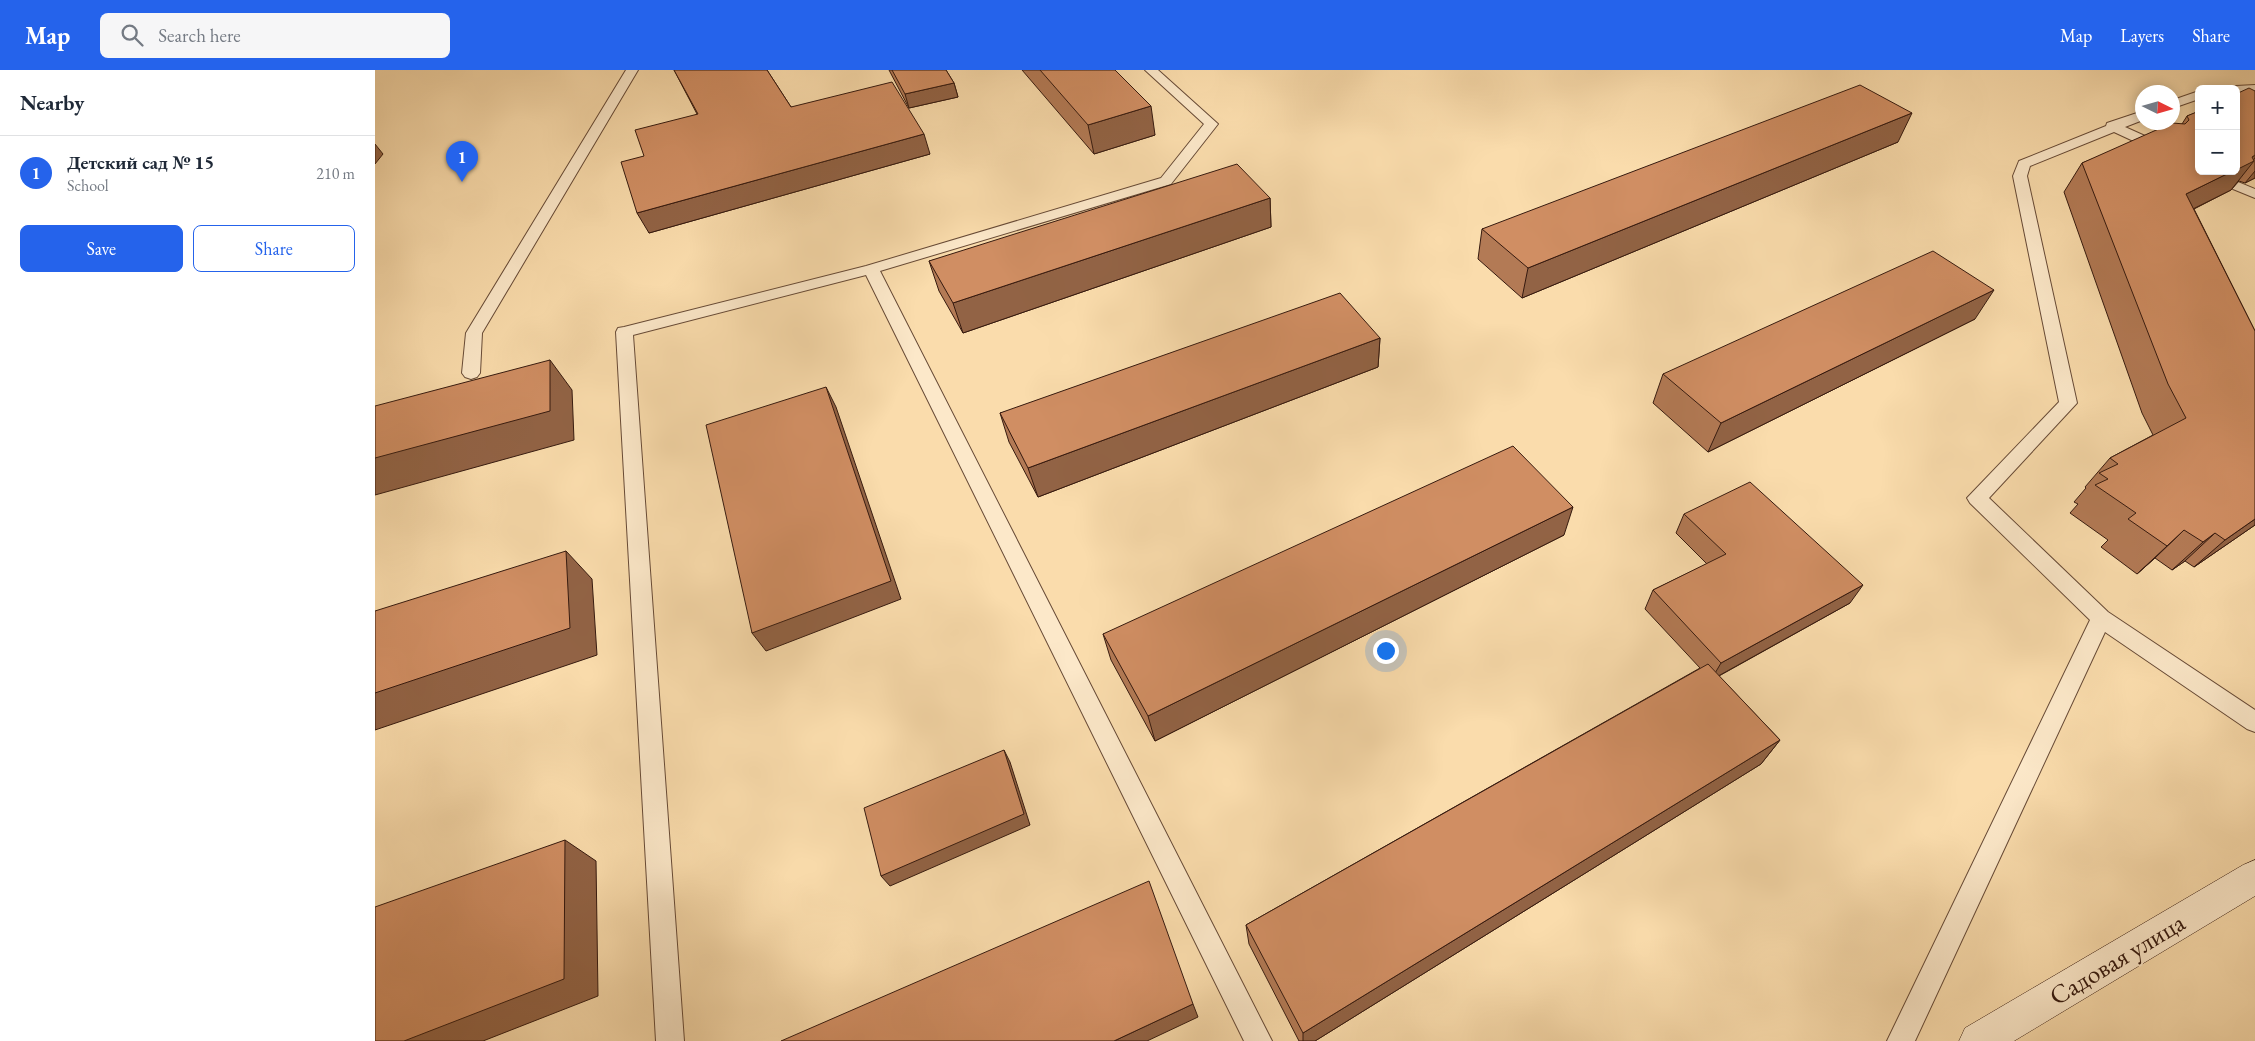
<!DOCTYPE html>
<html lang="en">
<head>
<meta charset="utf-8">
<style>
  :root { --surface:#fff; --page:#f6f6f7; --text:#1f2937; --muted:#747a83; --line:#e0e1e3; --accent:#2563eb }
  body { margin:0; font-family:"EB Garamond",serif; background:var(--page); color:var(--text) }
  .controls { position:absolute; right:15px; top:15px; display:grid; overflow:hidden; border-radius:8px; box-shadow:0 2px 12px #0003 }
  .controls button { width:45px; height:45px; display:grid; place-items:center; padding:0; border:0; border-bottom:1px solid var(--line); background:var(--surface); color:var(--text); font:25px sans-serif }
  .compass { position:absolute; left:1760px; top:15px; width:45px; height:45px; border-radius:50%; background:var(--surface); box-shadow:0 2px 12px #0003; rotate:95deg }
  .you { position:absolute; left:1010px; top:580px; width:18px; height:18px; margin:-12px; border:4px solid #fff; border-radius:50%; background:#1a73e8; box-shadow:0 0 0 8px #1a73e833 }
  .badge { display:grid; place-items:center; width:32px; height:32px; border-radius:50%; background:var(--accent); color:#fff; font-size:16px; font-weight:700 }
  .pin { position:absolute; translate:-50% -41px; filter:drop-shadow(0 1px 2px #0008) }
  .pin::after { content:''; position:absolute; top:26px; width:18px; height:15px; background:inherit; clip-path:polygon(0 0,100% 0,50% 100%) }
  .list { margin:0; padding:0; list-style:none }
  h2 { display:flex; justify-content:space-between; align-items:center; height:65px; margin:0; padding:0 20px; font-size:21px }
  h2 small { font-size:16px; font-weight:400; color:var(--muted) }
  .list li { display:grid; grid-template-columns:32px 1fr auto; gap:15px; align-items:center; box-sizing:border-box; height:75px; padding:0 20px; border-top:1px solid var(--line) }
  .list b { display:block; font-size:19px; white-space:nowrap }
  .list p { margin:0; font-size:16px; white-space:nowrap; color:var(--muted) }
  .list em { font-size:16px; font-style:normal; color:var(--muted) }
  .actions { display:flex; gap:10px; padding:15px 20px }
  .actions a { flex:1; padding:11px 0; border:1px solid var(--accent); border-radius:8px; text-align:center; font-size:18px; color:var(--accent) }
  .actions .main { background:var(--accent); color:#fff }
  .icon { flex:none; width:28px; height:28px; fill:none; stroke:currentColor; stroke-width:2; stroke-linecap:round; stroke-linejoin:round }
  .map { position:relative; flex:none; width:1880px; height:971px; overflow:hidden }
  header { display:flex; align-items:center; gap:30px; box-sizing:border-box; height:70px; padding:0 25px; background:var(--accent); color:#fff }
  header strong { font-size:24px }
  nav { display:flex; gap:28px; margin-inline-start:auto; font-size:18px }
  .search { width:350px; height:45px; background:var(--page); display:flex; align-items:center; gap:12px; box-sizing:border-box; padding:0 18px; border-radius:8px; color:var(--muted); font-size:19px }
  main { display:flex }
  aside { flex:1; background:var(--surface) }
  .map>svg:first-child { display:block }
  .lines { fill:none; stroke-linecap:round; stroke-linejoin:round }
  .lane-casing { stroke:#674a36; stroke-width:2 }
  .secondary-casing { stroke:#361a0f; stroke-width:1 }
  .lane { fill:#fce8c9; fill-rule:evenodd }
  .secondary { fill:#fce8c9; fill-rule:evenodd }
  .wall { fill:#b37a55; stroke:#361a0f }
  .shaded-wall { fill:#926345; stroke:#361a0f }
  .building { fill:#d08e63; stroke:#361a0f }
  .labels { text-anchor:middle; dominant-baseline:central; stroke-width:4; stroke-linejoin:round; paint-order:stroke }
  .near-street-label { font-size:26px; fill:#361a0f; stroke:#fce8c9 }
</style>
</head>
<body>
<header>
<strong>Map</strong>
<div class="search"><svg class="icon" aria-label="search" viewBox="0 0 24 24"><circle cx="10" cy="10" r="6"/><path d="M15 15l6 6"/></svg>Search here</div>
<nav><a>Map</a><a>Layers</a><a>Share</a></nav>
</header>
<main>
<aside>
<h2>Nearby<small></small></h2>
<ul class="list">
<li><span class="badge">1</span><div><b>Детский сад № 15</b><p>School</p></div><em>210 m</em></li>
</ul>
<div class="actions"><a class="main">Save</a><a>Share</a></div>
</aside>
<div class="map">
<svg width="1880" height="971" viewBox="0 0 1880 971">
  <rect width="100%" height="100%" fill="#fadcac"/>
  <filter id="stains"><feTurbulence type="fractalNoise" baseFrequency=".004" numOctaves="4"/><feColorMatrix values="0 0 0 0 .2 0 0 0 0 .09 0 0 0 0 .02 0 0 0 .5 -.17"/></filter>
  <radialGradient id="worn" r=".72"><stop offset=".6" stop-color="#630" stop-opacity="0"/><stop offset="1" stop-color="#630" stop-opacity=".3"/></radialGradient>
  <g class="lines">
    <!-- lane casing -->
    <g class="lane-casing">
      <path id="lane" d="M251 0H263L107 263 105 303 102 307 96 309 90 307 87 303 91 263Z
        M770 0H783L843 54 796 114 505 201 897 971H869L491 205 258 265 309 971H281L241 262 243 258 249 257 491 196 786 108 829 54Z
        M1880 15V23L1861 24V19H1855L1861 16Z
        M1824 21V29L1798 38V30Z
        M1768 41V50L1750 57 1790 75 1792 78 1790 81H1780L1739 62 1655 96 1652 106 1702 333 1614 428 1733 542 1880 640V662L1872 659 1730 562 1540 971H1512L1715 550 1595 433 1592 428 1684 332 1638 106 1644 91 1731 56 1732 53Z
        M1863 112 1880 119V128L1858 119 1856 116Z"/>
    </g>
    <!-- secondary casing -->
    <g class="secondary-casing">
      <path id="secondary" d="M1880 790V826L1639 971H1584L1590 958 1868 795Z"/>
    </g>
    <!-- lane -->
    <use href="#lane" class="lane"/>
    <!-- secondary -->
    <use href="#secondary" class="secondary"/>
  </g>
  <!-- wall -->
  <path class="wall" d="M299 0H392L416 37 555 84 274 163 269 86 322 44Z
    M514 0H571L579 13 583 27 534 38Z
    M647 0H740L780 65 719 84Z
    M1880 21V108L1870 113 1864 111 1856 120 1819 139 1880 261V455L1819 497 1810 491 1797 500 1780 488 1762 504 1726 477 1733 470 1695 443 1703 434 1699 432 1711 418 1710 417 1735 388 1778 365 1767 343 1689 122 1707 93 1807 54 1812 46Z
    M1523 72 1147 228 1103 189 1107 159Z
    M895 128 896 157 588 263 564 221 554 191Z
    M1600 249 1333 382 1278 333 1288 304Z
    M1005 268 1003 297 663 427 634 372 625 343Z
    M1309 444 1475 533 1344 606 1405 670 1386 694 940 971H924L874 874 871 855 1325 598 1270 539 1278 520 1332 494 1301 463Z
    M1189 465 780 671 736 590 728 564Z"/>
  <!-- shaded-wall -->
  <path class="shaded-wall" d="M579 13 583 27 534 38 530 24Z
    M776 36 780 65 719 84 713 55Z
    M1537 43 1523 72 1147 228 1153 198Z
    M549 64 555 84 274 163 262 143Z
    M0 74 8 84 0 94Z
    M1880 85V88L1876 92 1879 91 1856 120 1790 153 1811 124 1858 101H1861V100Z
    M1880 101V108L1870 113Z
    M895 128 896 157 588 263 578 233Z
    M1619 220 1600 249 1333 382 1346 353Z
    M1005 268 1003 297 663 427 653 398Z
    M175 290 197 320 199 370 0 425V388Z
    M451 317 461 337 526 529 391 581 377 563Z
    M1198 437 1189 465 780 671 773 646Z
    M1880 449V455L1819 497 1850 470Z
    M1809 460 1780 488 1762 504 1792 476Z
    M1840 463 1810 491 1797 500 1828 472Z
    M191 481 217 509 222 585 0 660V623Z
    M1488 515 1475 533 1336 610 1346 593Z
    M1405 670 1386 694 940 971H928V963Z
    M629 680 635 692 655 755 515 816 506 806Z
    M190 770 221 791 223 926 108 971H29Z
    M818 934 823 947 772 971H739Z"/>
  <!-- building -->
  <path class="building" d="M299 0H392L416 37 517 12 549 64 262 143 246 92 269 86 260 60 323 44Z
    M517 0H571L579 13 530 24Z
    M665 0H740L776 36 713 55Z
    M1485 15 1537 43 1153 198 1107 159Z
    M1874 18 1880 21V85L1877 87 1879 91 1861 100V24Z
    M1824 41V101H1858L1811 124 1880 261V449L1850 470 1840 463 1828 472 1809 460 1792 476 1753 449 1761 443 1720 415 1733 409 1724 403 1743 394 1735 388 1811 348 1793 314 1707 93 1797 53 1810 54 1814 50 1812 46Z
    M862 94 895 128 578 233 554 191Z
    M1558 181 1619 220 1346 353 1288 304Z
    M965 223 1005 268 653 398 625 343Z
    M175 290V341L0 388V336Z
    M451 317 516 511 377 563 331 355Z
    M1138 376 1198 437 773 646 728 564Z
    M1375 412 1488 515 1346 593 1278 520 1351 484 1309 444Z
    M191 481 195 558 0 623V541Z
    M1333 594 1405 670 928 963 871 855Z
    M629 680 649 744 506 806 489 738Z
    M190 770 189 909 29 971H0V837Z
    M774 811 818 934 739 971H406Z"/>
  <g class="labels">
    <!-- near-street labels -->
    <g class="near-street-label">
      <text transform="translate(1742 889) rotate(-31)">Садовая улица</text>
    </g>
  </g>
  <rect width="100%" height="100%" filter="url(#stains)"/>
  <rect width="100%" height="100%" fill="url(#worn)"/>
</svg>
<div class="controls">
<button>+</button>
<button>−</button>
</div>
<svg class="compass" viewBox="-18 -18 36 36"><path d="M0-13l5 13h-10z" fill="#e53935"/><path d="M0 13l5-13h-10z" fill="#747a83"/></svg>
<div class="you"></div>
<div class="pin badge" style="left:87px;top:112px">1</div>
</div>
</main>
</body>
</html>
